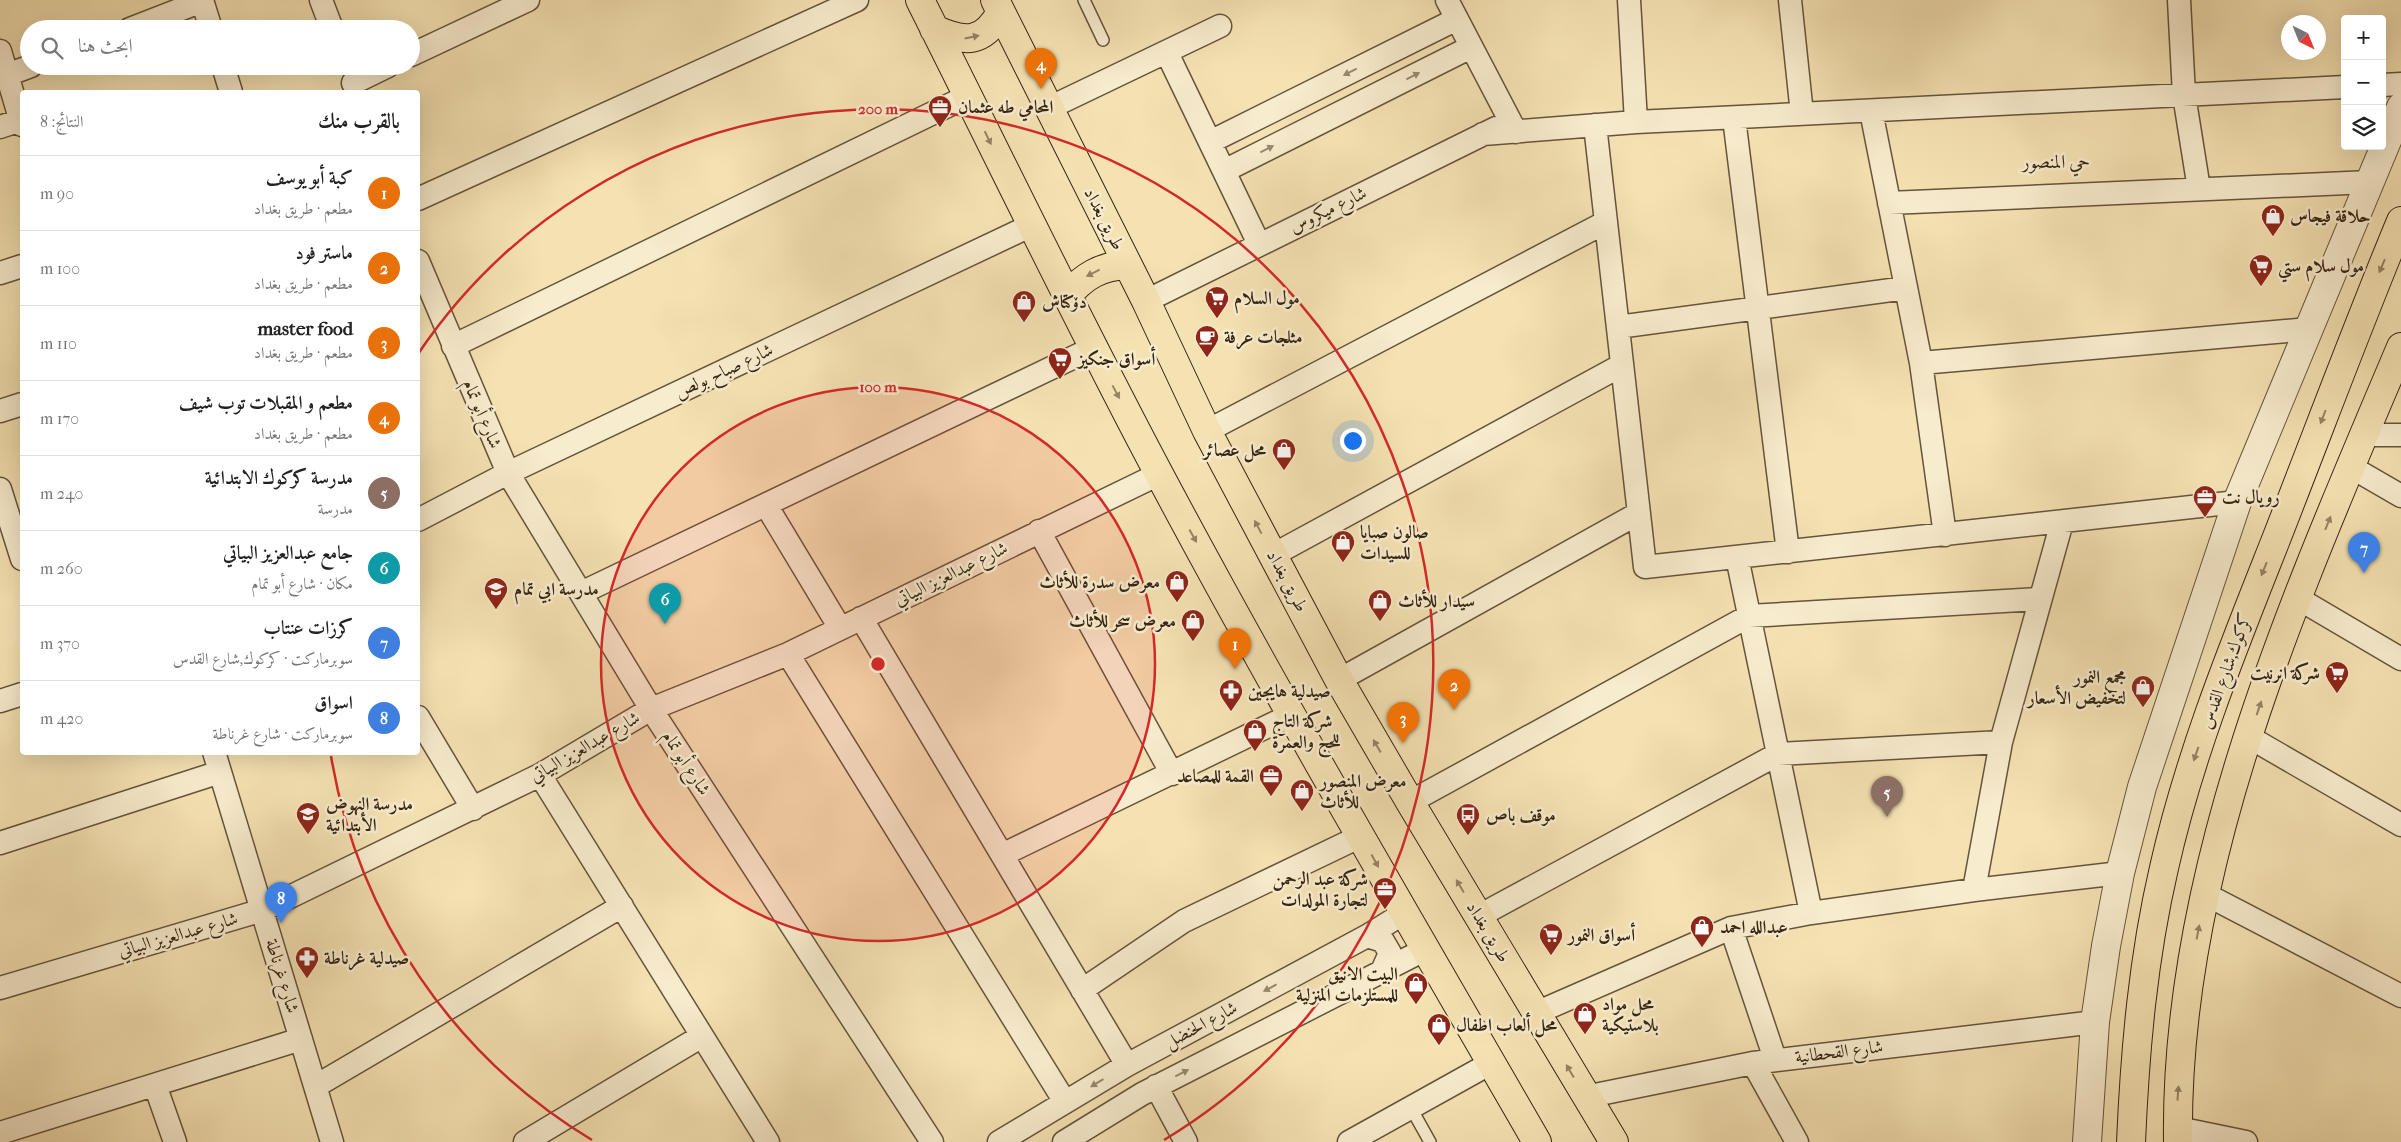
<!DOCTYPE html>
<html lang="ar">
<head>
<meta charset="utf-8">
<style>
  :root { --surface:#fff; --page:#f2f2f2; --text:#222; --muted:#767676; --line:#e0e0e0; --accent:#b45309 }
  body { margin:0; font-family:"IM FELL French Canon",Amiri,serif; background:var(--page); color:var(--text); direction:rtl }
  .controls { position:absolute; right:15px; top:15px; display:grid; overflow:hidden; border-radius:5px; box-shadow:0 5px 20px #0002 }
  .controls button { width:45px; height:45px; display:grid; place-items:center; padding:0; border:0; border-bottom:1px solid var(--line); background:var(--surface); color:var(--text); font:25px sans-serif }
  .compass { position:absolute; left:2281px; top:15px; width:45px; height:45px; border-radius:50%; background:var(--surface); box-shadow:0 5px 20px #0002; rotate:137deg }
  .you { position:absolute; left:1352px; top:440px; width:18px; height:18px; margin:-12px; border:4px solid #fff; border-radius:50%; background:#1a73e8; box-shadow:0 0 0 8px #1a73e833 }
  .badge { display:grid; place-items:center; width:32px; height:32px; border-radius:50%; background:var(--accent); color:#fff; font-size:16px; font-weight:700 }
  .pin { position:absolute; translate:-50% -41px; filter:drop-shadow(0 1px 2px #0008) }
  .pin::after { content:''; position:absolute; top:26px; width:18px; height:15px; background:inherit; clip-path:polygon(0 0,100% 0,50% 100%) }
  .list { margin:0; padding:0; list-style:none }
  h2 { display:flex; justify-content:space-between; align-items:center; height:65px; margin:0; padding:0 20px; font-size:21px }
  h2 small { font-size:16px; font-weight:400; color:var(--muted) }
  .list li { display:grid; grid-template-columns:32px 1fr auto; gap:15px; align-items:center; box-sizing:border-box; height:75px; padding:0 20px; border-top:1px solid var(--line) }
  .list b { display:block; font-size:19px; white-space:nowrap }
  .list p { margin:0; font-size:16px; white-space:nowrap; color:var(--muted) }
  .list em { font-size:16px; font-style:normal; color:var(--muted) }
  .icon { flex:none; width:28px; height:28px; fill:none; stroke:currentColor; stroke-width:2; stroke-linecap:round; stroke-linejoin:round }
  .map { position:relative; flex:none; width:2401px; height:1142px; overflow:hidden; direction:ltr }
  .search { position:absolute; background:var(--surface); box-shadow:0 5px 20px #0002; left:20px; top:20px; width:400px; height:55px; display:flex; align-items:center; gap:12px; box-sizing:border-box; padding:0 18px; border-radius:28px; color:var(--muted); font-size:19px }
  .panel { position:absolute; background:var(--surface); box-shadow:0 5px 20px #0002; left:20px; top:90px; width:400px; height:665px; border-radius:5px; direction:rtl }
  .map>svg:first-child { display:block }
  .lines { fill:none; stroke-linecap:round; stroke-linejoin:round }
  .service-casing { stroke:#65543b; stroke-width:14 }
  .minor-casing { stroke:#65543b; stroke-width:25 }
  .tertiary-casing { stroke:#65543b; stroke-width:30 }
  .primary-casing { stroke:#352413; stroke-width:30 }
  .service { stroke:#f8ecce; stroke-width:11 }
  .minor { stroke:#f8ecce; stroke-width:22 }
  .tertiary { stroke:#f8ecce; stroke-width:28 }
  .primary { stroke:#f5e2b3; stroke-width:28 }
  .oneway { fill:#958363 }
  .oneway2 { fill:#968870 }
  .ring { fill:none; stroke:#d62828; stroke-width:2.5 }
  .labels { text-anchor:middle; dominant-baseline:central; stroke-width:5; stroke-linejoin:round; paint-order:stroke }
  .poi-label { font-size:18px; font-weight:bold; fill:#352413; stroke:#f8ecce; text-anchor:start }
  .street-label { font-size:18px; fill:#352413; stroke:#f8ecce }
  .neighbourhood-label { font-size:19px; fill:#352413; stroke:#f8ecce }
  .centre { fill:#d62828; stroke:#f8ecce; stroke-width:2.5 }
  .ring-label { font-size:15px; text-anchor:middle; font-weight:bold; fill:#d62828; stroke:#f8ecce; stroke-width:5; stroke-linejoin:round; paint-order:stroke }
</style>
</head>
<body>
<div class="map">
<svg width="2401" height="1142" viewBox="0 0 2401 1142">
  <rect width="100%" height="100%" fill="#f5e2b3"/>
  <filter id="stains"><feTurbulence type="fractalNoise" baseFrequency=".004" numOctaves="4"/><feColorMatrix values="0 0 0 0 .2 0 0 0 0 .09 0 0 0 0 .02 0 0 0 .5 -.17"/></filter>
  <radialGradient id="worn" r=".72"><stop offset=".6" stop-color="#630" stop-opacity="0"/><stop offset="1" stop-color="#630" stop-opacity=".3"/></radialGradient>
  <g class="lines">
    <!-- service casing -->
    <g class="service-casing">
      <path id="service" d="M1084 0 1103 40
        M1411 1108 1430 1142"/>
    </g>
    <!-- minor casing -->
    <g class="minor-casing">
      <path id="minor" d="M202 0 211 29
        M321 0 332 29
        M1447 0 1516 132
        M1629 0 1636 122
        M1790 0 1802 114
        M2179 0 2184 95 2199 189
        M130 29 202 1
        M0 51 22 125
        M1167 53 1259 244
        M411 55 528 0
        M223 66 231 92
        M7 75 31 66
        M353 83 388 66
        M2382 85 2401 84
        M1049 108 1220 26
        M1871 111 1921 363 1945 535
        M1734 118 1788 552
        M1595 125 1645 567 2237 502
        M0 127 21 120
        M1483 134 1636 122 2345 87
        M1210 142 1457 19
        M1224 171 1471 47
        M418 199 857 0
        M1889 203 2370 182
        M418 261 508 473 651 709 932 1142
        M0 273 22 266
        M1146 301 1496 128
        M1618 327 1906 288
        M453 346 968 96
        M1921 363 2309 329
        M0 411 22 404
        M1207 431 1606 222
        M2364 435H2401
        M2351 467 2401 496
        M0 489 22 559
        M766 505 840 628
        M418 520 508 473 1032 225
        M1039 531 1172 774
        M1273 555 1622 365
        M1737 557 1811 913
        M581 593 1093 348
        M2299 599 2401 659
        M861 618 1127 1065
        M788 654 1065 1102
        M1339 680 1639 513
        M0 701 22 694
        M418 717 473 809
        M2249 737 2401 825
        M214 752 332 1142
        M540 775 768 1142
        M1410 802 1749 616 2040 599
        M0 843 220 772
        M1002 855 1291 715
        M1974 890 2001 742 2062 522
        M2205 894 2401 996
        M1479 916 1778 754 2001 742
        M1731 928 1775 1059
        M1367 936 1383 941 1390 953 1382 971
        M0 988 263 910 540 775 651 709 788 654 1159 474
        M1082 990 1184 921 1361 836
        M1536 1013 1731 928 1811 913 1974 890 2120 873
        M1753 1063 1797 1142
        M155 1085 175 1142
        M316 1086 622 906
        M1156 1086 1186 1142
        M1585 1097 1753 1063 2095 1022
        M2178 1128 2246 1142
        M0 1133 301 1039
        M525 1142 702 1036
        M999 1142 1127 1065 1367 936 1404 913
        M1064 1142 1142 1094 1426 949
        M1349 1142 1491 1063"/>
    </g>
    <!-- tertiary casing -->
    <g class="tertiary-casing">
      <path id="tertiary" d="M2087 1142 2095 1022 2106 946 2120 873 2142 787 2237 502 2401 107"/>
    </g>
    <!-- primary casing -->
    <g class="primary-casing">
      <path id="primary" d="M920 0C999 157 1075 316 1158 472 1278 698 1409 920 1537 1142
        M995 0 1146 301 1207 431 1339 680 1410 802 1614 1142
        M934 29C965 43 983 44 1001 12
        M1067 296C1084 276 1101 266 1127 265
        M2131 1142C2135 1050 2143 958 2164 868 2189 756 2233 648 2275 542 2317 435 2357 327 2401 221
        M2178 1142C2174 866 2296 596 2401 347"/>
    </g>
    <!-- service -->
    <use href="#service" class="service"/>
    <!-- minor -->
    <use href="#minor" class="minor"/>
    <!-- tertiary -->
    <use href="#tertiary" class="tertiary"/>
    <!-- primary -->
    <use href="#primary" class="primary"/>
  </g>
  <!-- one-way arrows -->
  <defs><path id="oneway-solid" d="M-6-.8H1V-3.2L6.5 0L1 3.2V.8H-6Z" transform="scale(1.25)"/></defs>
  <g class="oneway">
    <use href="#oneway-solid" transform="translate(972 37) rotate(-12)"/>
    <use href="#oneway-solid" transform="translate(988 138) rotate(64)"/>
    <use href="#oneway-solid" transform="translate(2382 266) rotate(113)"/>
    <use href="#oneway-solid" transform="translate(1093 273) rotate(153)"/>
    <use href="#oneway-solid" transform="translate(1116 392) rotate(62)"/>
    <use href="#oneway-solid" transform="translate(2323 417) rotate(111)"/>
    <use href="#oneway-solid" transform="translate(2328 523) rotate(-68)"/>
    <use href="#oneway-solid" transform="translate(1258 527) rotate(-118)"/>
    <use href="#oneway-solid" transform="translate(1193 536) rotate(61)"/>
    <use href="#oneway-solid" transform="translate(2264 569) rotate(112)"/>
    <use href="#oneway-solid" transform="translate(2259 708) rotate(-71)"/>
    <use href="#oneway-solid" transform="translate(1377 746) rotate(-120)"/>
    <use href="#oneway-solid" transform="translate(2196 754) rotate(109)"/>
    <use href="#oneway-solid" transform="translate(1375 861) rotate(61)"/>
    <use href="#oneway-solid" transform="translate(1460 886) rotate(-121)"/>
    <use href="#oneway-solid" transform="translate(2198 932) rotate(-79)"/>
    <use href="#oneway-solid" transform="translate(1570 1071) rotate(-121)"/>
    <use href="#oneway-solid" transform="translate(2178 1093) rotate(-86)"/>
  </g>
  <g class="oneway2">
    <use href="#oneway-solid" transform="translate(1350 72) rotate(153)"/>
    <use href="#oneway-solid" transform="translate(1413 76) rotate(-27)"/>
    <use href="#oneway-solid" transform="translate(1267 149) rotate(-27)"/>
    <use href="#oneway-solid" transform="translate(1270 988) rotate(152)"/>
    <use href="#oneway-solid" transform="translate(1182 1073) rotate(-27)"/>
    <use href="#oneway-solid" transform="translate(1097 1083) rotate(149)"/>
  </g>
  <!-- distance rings -->
  <circle cx="878" cy="664" r="277" fill="#d62828" fill-opacity=".12"/>
  <g class="ring">
    <circle cx="878" cy="664" r="277"/>
    <path d="M592 1140A555 555 0 0 1 331 756M418 354A555 555 0 1 1 1164 1140"/>
  </g>
  <!-- icons -->
  <defs>
    <g id="office-pin" transform="scale(1.25)"><path d="M0 17L-7.5 6A9.5 9.5 0 1 1 7.5 6Z" fill="#8f2418" stroke="#f8ecce"/><path d="M-6-3h4V-5.5h4V-3h4V5H-6ZM-1-4.5V-3h2v-1.5ZM-6 0V1H6V0Z" fill="#fff"/></g>
    <g id="shop-pin" transform="scale(1.25)"><path d="M0 17L-7.5 6A9.5 9.5 0 1 1 7.5 6Z" fill="#8f2418" stroke="#f8ecce"/><path d="M-5-2.5h2.3a2.7 3.5 0 0 1 5.4 0H5L5.5 6h-11ZM-1.5-2.5h3a1.5 2.3 0 0 0-3 0Z" fill="#fff"/></g>
    <g id="supermarket-pin" transform="scale(1.25)"><path d="M0 17L-7.5 6A9.5 9.5 0 1 1 7.5 6Z" fill="#8f2418" stroke="#f8ecce"/><path d="M-6-5.5h2.5l.6 2H6L4.5 2H-2.5L-4.4-4H-6ZM-1.5 3.2a1.3 1.3 0 1 0 .1 0ZM3 3.2a1.3 1.3 0 1 0 .1 0Z" fill="#fff"/></g>
    <g id="cafe-pin" transform="scale(1.25)"><path d="M0 17L-7.5 6A9.5 9.5 0 1 1 7.5 6Z" fill="#8f2418" stroke="#f8ecce"/><path d="M-5.5-4.5H6V0H3Q3 3.5 0 3.5H-2.5Q-5.5 3.5-5.5 0ZM3-3.2v2h1.7v-2ZM-6 4.5H4V6H-6Z" fill="#fff"/></g>
    <g id="school-pin" transform="scale(1.25)"><path d="M0 17L-7.5 6A9.5 9.5 0 1 1 7.5 6Z" fill="#8f2418" stroke="#f8ecce"/><path d="M0-5L7-2L0 1L-7-2ZM-4 1L0 2.5L4 1V4Q0 6-4 4Z" fill="#fff"/></g>
    <g id="pharmacy-pin" transform="scale(1.25)"><path d="M0 17L-7.5 6A9.5 9.5 0 1 1 7.5 6Z" fill="#8f2418" stroke="#f8ecce"/><path d="M-2-6h4v4h4v4h-4v4h-4v-4h-4v-4h4Z" fill="#fff"/></g>
    <g id="bus-pin" transform="scale(1.25)"><path d="M0 17L-7.5 6A9.5 9.5 0 1 1 7.5 6Z" fill="#8f2418" stroke="#f8ecce"/><path d="M-5-6H5V4H4V6H2V4H-2V6H-4V4H-5ZM-3.5-4V0h7V-4ZM-3.5 1.2v1.5H-2V1.2ZM2 1.2v1.5H3.5V1.2Z" fill="#fff"/></g>
  </defs>
  <g fill-rule="evenodd">
    <use href="#office-pin" x="940" y="107"/>
    <use href="#shop-pin" x="2273" y="216"/>
    <use href="#supermarket-pin" x="2261" y="266"/>
    <use href="#supermarket-pin" x="1217" y="298"/>
    <use href="#shop-pin" x="1024" y="302"/>
    <use href="#cafe-pin" x="1207" y="337"/>
    <use href="#supermarket-pin" x="1060" y="359"/>
    <use href="#shop-pin" x="1284" y="450"/>
    <use href="#office-pin" x="2205" y="497"/>
    <use href="#shop-pin" x="1343" y="542"/>
    <use href="#shop-pin" x="1177" y="582"/>
    <use href="#school-pin" x="496" y="589"/>
    <use href="#shop-pin" x="1380" y="601"/>
    <use href="#shop-pin" x="1193" y="621"/>
    <use href="#supermarket-pin" x="2337" y="673"/>
    <use href="#shop-pin" x="2143" y="687"/>
    <use href="#pharmacy-pin" x="1231" y="691"/>
    <use href="#shop-pin" x="1255" y="731"/>
    <use href="#office-pin" x="1271" y="776"/>
    <use href="#shop-pin" x="1302" y="791"/>
    <use href="#school-pin" x="308" y="814"/>
    <use href="#bus-pin" x="1468" y="815"/>
    <use href="#office-pin" x="1385" y="889"/>
    <use href="#shop-pin" x="1702" y="927"/>
    <use href="#supermarket-pin" x="1551" y="935"/>
    <use href="#pharmacy-pin" x="307" y="958"/>
    <use href="#shop-pin" x="1416" y="984"/>
    <use href="#shop-pin" x="1585" y="1014"/>
    <use href="#shop-pin" x="1439" y="1025"/>
  </g>
  <g class="labels">
    <!-- poi labels -->
    <g class="poi-label">
      <text x="958" y="107">المحامي طه عثمان</text>
      <text x="2290" y="216">حلاقة فيجاس</text>
      <text x="2278" y="266">مول سلام ستي</text>
      <text x="1234" y="298">مول السلام</text>
      <text x="1042" y="302">دۆکتاش</text>
      <text x="1224" y="337">مثلجات عرفة</text>
      <text x="1078" y="359">أسواق جنكيز</text>
      <text x="1266" y="450" text-anchor="end">محل عصائر</text>
      <text x="2222" y="497">رويال نت</text>
      <text x="1360" y="532">صالون صبايا<tspan x="1360" dy="21">للسيدات</tspan></text>
      <text x="1160" y="582" text-anchor="end">معرض سدرة للأثاث</text>
      <text x="514" y="589">مدرسة ابي تمام</text>
      <text x="1398" y="601">سيدار للأثاث</text>
      <text x="1176" y="621" text-anchor="end">معرض سحر للأثاث</text>
      <text x="2320" y="673" text-anchor="end">شركة انرنيت</text>
      <text x="2126" y="677" text-anchor="end">مجمع النمور<tspan x="2126" dy="21">لتخفيض الأسعار</tspan></text>
      <text x="1248" y="691">صيدلية هايجين</text>
      <text x="1272" y="721">شركة التاج<tspan x="1272" dy="21">للحج والعمرة</tspan></text>
      <text x="1254" y="776" text-anchor="end">القمة للمصاعد</text>
      <text x="1320" y="781">معرض المنصور<tspan x="1320" dy="21">للأثاث</tspan></text>
      <text x="326" y="804">مدرسة النهوض<tspan x="326" dy="21">الأبتدائية</tspan></text>
      <text x="1486" y="815">موقف باص</text>
      <text x="1368" y="879" text-anchor="end">شركة عبد الرحمن<tspan x="1368" dy="21">لتجارة المولدات</tspan></text>
      <text x="1720" y="927">عبدالله احمد</text>
      <text x="1568" y="935">أسواق النمور</text>
      <text x="324" y="958">صيدلية غرناطة</text>
      <text x="1398" y="974" text-anchor="end">البيت الانيق<tspan x="1398" dy="21">للمستلزمات المنزلية</tspan></text>
      <text x="1602" y="1004">محل مواد<tspan x="1602" dy="21">بلاستيكية</tspan></text>
      <text x="1456" y="1025">محل ألعاب اطفال</text>
    </g>
    <!-- street labels -->
    <g class="street-label">
      <text transform="translate(1328 210) rotate(-26)">شارع ميكروس</text>
      <text transform="translate(1104 219) rotate(63)">طريق بغداد</text>
      <text transform="translate(724 371) rotate(-25)">شارع صباح بولص</text>
      <text transform="translate(482 414) rotate(67)">شارع أبو تمام</text>
      <text transform="translate(951 574) rotate(-26)">شارع عبدالعزيز البياتي</text>
      <text transform="translate(1287 581) rotate(62)">طريق بغداد</text>
      <text transform="translate(2226 671) rotate(-70)">كركوك,شارع القدس</text>
      <text transform="translate(585 747) rotate(-30)">شارع عبدالعزيز البياتي</text>
      <text transform="translate(686 763) rotate(57)">شارع أبو تمام</text>
      <text transform="translate(1488 932) rotate(59)">طريق بغداد</text>
      <text transform="translate(178 935) rotate(-16)">شارع عبدالعزيز البياتي</text>
      <text transform="translate(282 976) rotate(73)">شارع غرناطة</text>
      <text transform="translate(1201 1025) rotate(-28)">شارع الحنضل</text>
      <text transform="translate(1839 1052) rotate(-7)">شارع القحطانية</text>
    </g>
    <!-- neighbourhood labels -->
    <g class="neighbourhood-label">
      <text x="2056" y="162">حي المنصور</text>
    </g>
  </g>
  <circle cx="878" cy="664" r="8" class="centre"/>
  <g class="ring-label">
    <text x="878" y="114">200 m</text>
    <text x="878" y="392">100 m</text>
  </g>
  <rect width="100%" height="100%" filter="url(#stains)"/>
  <rect width="100%" height="100%" fill="url(#worn)"/>
</svg>
<div class="controls">
<button>+</button>
<button>−</button>
<button><svg class="icon" aria-label="layers" viewBox="0 0 24 24"><path d="M12 4l9 5-9 5-9-5zM3 14l9 5 9-5"/></svg></button>
</div>
<svg class="compass" viewBox="-18 -18 36 36"><path d="M0-13l5 13h-10z" fill="#e53935"/><path d="M0 13l5-13h-10z" fill="#767676"/></svg>
<div class="you"></div>
<div class="pin badge" style="left:1235px;top:669px;background:#e8710a">1</div>
<div class="pin badge" style="left:1454px;top:710px;background:#e8710a">2</div>
<div class="pin badge" style="left:1403px;top:743px;background:#e8710a">3</div>
<div class="pin badge" style="left:1041px;top:89px;background:#e8710a">4</div>
<div class="pin badge" style="left:1887px;top:817px;background:#8d6e63">5</div>
<div class="pin badge" style="left:665px;top:624px;background:#0f9aa8">6</div>
<div class="pin badge" style="left:2364px;top:573px;background:#3f7fe0">7</div>
<div class="pin badge" style="left:281px;top:923px;background:#3f7fe0">8</div>
<div class="search"><svg class="icon" aria-label="search" viewBox="0 0 24 24"><circle cx="10" cy="10" r="6"/><path d="M15 15l6 6"/></svg>ابحث هنا</div>
<section class="panel">
<h2>بالقرب منك<small>النتائج: 8</small></h2>
<ul class="list">
<li><span class="badge" style="background:#e8710a">1</span><div><b>كبة أبو يوسف</b><p>مطعم · طريق بغداد</p></div><em>90 m</em></li>
<li><span class="badge" style="background:#e8710a">2</span><div><b>ماستر فود</b><p>مطعم · طريق بغداد</p></div><em>100 m</em></li>
<li><span class="badge" style="background:#e8710a">3</span><div><b>master food</b><p>مطعم · طريق بغداد</p></div><em>110 m</em></li>
<li><span class="badge" style="background:#e8710a">4</span><div><b>مطعم و المقبلات توب شيف</b><p>مطعم · طريق بغداد</p></div><em>170 m</em></li>
<li><span class="badge" style="background:#8d6e63">5</span><div><b>مدرسة كركوك الابتدائية</b><p>مدرسة</p></div><em>240 m</em></li>
<li><span class="badge" style="background:#0f9aa8">6</span><div><b>جامع عبدالعزيز البياتي</b><p>مكان · شارع أبو تمام</p></div><em>260 m</em></li>
<li><span class="badge" style="background:#3f7fe0">7</span><div><b>كرزات عنتاب</b><p>سوبرماركت · كركوك,شارع القدس</p></div><em>370 m</em></li>
<li><span class="badge" style="background:#3f7fe0">8</span><div><b>اسواق</b><p>سوبرماركت · شارع غرناطة</p></div><em>420 m</em></li>
</ul>
</section>
</div>
</body>
</html>
